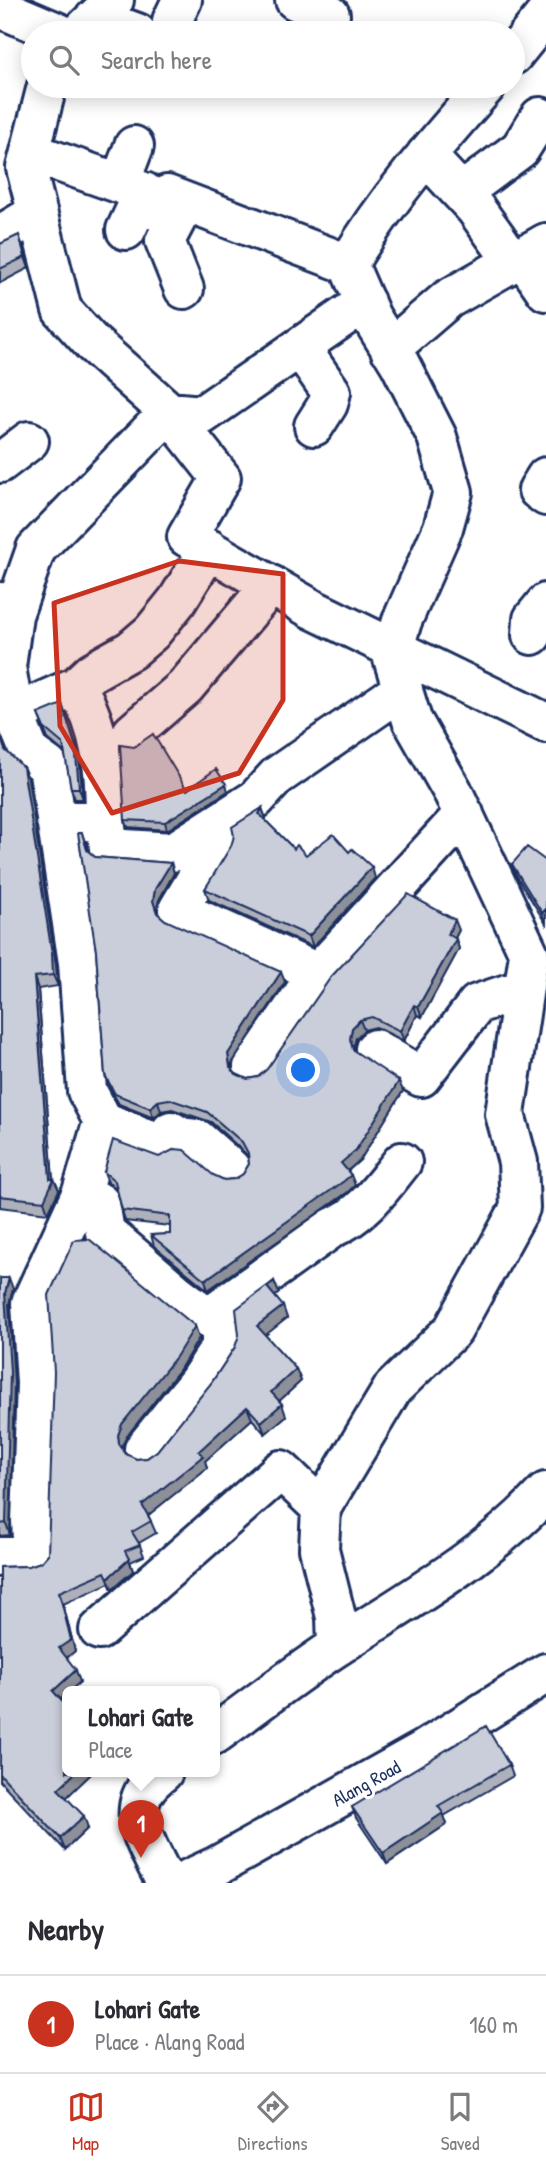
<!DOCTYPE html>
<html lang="en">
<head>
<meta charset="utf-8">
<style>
  :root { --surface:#fff; --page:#f7f7f7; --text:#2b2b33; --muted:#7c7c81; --line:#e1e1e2; --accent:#c8321e }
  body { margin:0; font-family:"Patrick Hand",sans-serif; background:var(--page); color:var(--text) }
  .you { position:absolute; left:304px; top:1071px; width:24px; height:24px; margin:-18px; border:5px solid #fff; border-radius:50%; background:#1a73e8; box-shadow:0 0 0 10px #1a73e833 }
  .badge { display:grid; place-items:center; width:46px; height:46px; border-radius:50%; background:var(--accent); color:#fff; font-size:23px; font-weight:700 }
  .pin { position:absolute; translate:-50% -58px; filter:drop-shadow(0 2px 4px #0008) }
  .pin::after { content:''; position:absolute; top:37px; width:24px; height:21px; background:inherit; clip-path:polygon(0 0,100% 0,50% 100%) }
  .popup { position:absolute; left:62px; top:1686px; width:158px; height:91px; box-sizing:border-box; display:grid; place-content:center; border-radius:10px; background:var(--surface); filter:drop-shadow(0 2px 5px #0005); font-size:23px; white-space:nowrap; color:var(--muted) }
  .popup b { font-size:26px; color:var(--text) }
  .popup::after { content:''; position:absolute; left:50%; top:100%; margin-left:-14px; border:14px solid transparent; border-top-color:var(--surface) }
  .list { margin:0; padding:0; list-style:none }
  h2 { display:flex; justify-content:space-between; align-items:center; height:91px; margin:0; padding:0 28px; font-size:30px }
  h2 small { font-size:23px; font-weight:400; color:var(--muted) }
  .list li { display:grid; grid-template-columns:46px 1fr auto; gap:21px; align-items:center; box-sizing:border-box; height:98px; padding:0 28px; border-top:2px solid var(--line) }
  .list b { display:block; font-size:26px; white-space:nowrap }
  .list p { margin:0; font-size:23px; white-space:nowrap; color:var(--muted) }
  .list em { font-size:23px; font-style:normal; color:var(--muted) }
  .icon { flex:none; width:38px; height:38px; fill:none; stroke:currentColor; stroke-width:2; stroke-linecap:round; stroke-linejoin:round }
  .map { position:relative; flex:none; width:546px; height:1883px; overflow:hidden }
  .search { position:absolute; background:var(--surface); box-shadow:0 4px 18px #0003; left:21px; right:21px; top:21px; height:77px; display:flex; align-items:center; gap:18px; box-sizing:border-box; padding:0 24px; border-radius:38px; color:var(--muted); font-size:26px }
  .sheet { height:189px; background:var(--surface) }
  nav { display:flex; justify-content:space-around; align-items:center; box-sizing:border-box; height:98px; border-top:2px solid var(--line); background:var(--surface); font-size:19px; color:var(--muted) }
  nav a { display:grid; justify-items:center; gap:4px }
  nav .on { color:var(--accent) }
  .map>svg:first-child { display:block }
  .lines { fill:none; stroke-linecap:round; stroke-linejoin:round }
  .minor-casing { stroke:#1b2f5e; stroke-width:44 }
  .minor { stroke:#fff; stroke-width:38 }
  .wall { fill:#aeb1bb; stroke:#1b2f5e; stroke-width:2 }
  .shaded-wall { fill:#8d9099; stroke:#1b2f5e; stroke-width:2 }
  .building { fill:#caceda; stroke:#1b2f5e; stroke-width:2 }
  .marked { fill:#c8321e; fill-opacity:0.2; stroke:#c8321e; stroke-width:5; stroke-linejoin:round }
  .labels { text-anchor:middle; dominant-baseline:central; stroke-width:6; stroke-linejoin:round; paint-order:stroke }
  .street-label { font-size:19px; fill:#1b2f5e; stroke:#fff }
</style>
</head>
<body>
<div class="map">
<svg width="546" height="1883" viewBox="0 0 546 1883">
  <rect width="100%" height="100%" fill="#fff"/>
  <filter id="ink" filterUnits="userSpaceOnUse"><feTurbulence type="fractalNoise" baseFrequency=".0143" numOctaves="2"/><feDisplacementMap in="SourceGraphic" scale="14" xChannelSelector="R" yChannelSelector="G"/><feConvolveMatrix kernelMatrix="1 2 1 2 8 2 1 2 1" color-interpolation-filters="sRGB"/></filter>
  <g filter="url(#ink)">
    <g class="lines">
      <!-- minor casing -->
      <g class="minor-casing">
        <path id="minor" d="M295 0 330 15
          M0 8 59 33
          M96 18 137 33
          M172 21 182 0
          M80 33 114 0
          M513 55 546 14
          M47 86 26 168 62 310 92 343 169 412 221 478 187 537 312 609 546 723
          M30 152 144 192 126 230
          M426 155 475 208 513 261
          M120 183 134 146
          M461 193 520 149 540 117
          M167 195 348 264
          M139 202 176 220 165 241 184 289
          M0 235 37 213
          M522 256 546 291
          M300 347 331 392 328 404 314 426
          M390 349 448 299 546 243
          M0 463 29 441
          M546 477 538 490 546 496
          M0 602 13 615 6 667 14 714 30 753 48 766 78 963 87 1091 103 1121 82 1192 31 1303 36 1383 31 1521 33 1556 0 1557
          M13 615 36 549 169 412 202 415 365 302
          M532 635 533 619 546 603
          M77 686C102 733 105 769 105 821
          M14 714 77 686 92 672 131 650 152 632 177 601 209 549
          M132 733 185 687 271 585
          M56 821H105L109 848 173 852 256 799 277 776 403 689
          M207 832 216 846 178 910 318 973
          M375 1049 421 1077 477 1004 522 989
          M253 1067 318 973 464 814
          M103 1121 162 1145 171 1131 181 1137 197 1139 231 1169
          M82 1192 100 1203 105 1232 175 1292 217 1324 221 1332V1347L198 1382 144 1449
          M208 1317 332 1228C364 1214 381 1188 402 1162
          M99 1630 281 1470 321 1508
          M337 1646 336 1617 319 1549 321 1508 393 1388 453 1330 520 1208 518 1162 505 1114 529 954 453 792 412 720 392 655 402 621 443 528 453 492 437 437 400 364 371 317 348 264C387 198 436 143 486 86
          M214 1735C256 1705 297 1672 341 1644 413 1597 487 1556 546 1492
          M163 1772C117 1805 147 1843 166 1883
          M180 1883 217 1866 422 1751 546 1673"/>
      </g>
      <!-- minor -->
      <use href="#minor" class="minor"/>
    </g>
    <!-- wall -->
    <path class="wall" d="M0 244 23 247 29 268 0 283Z
      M38 714 66 715 79 756 83 799H75L71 788 65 753 48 739Z
      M0 736 5 750 23 767 28 778 56 965 58 986 38 989 53 1179H54L59 1190 48 1213 0 1207Z
      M187 790 228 791 167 830 128 827 125 820Z
      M262 808 266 819 265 820 294 849 306 855 349 852 375 878 313 947 209 900 205 889Z
      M82 833 88 851 95 857 171 863 174 873 159 900 157 913 165 920 285 982 231 1065 232 1070 236 1074 247 1079 258 1077 459 930 455 938 459 949 422 1017 417 1015 404 1041 376 1027 364 1030 356 1038 354 1051 403 1091 360 1160 348 1171 355 1185 348 1192 208 1290 154 1246 151 1235 170 1234V1226L125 1221 117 1190 108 1182 104 1172 213 1175 224 1180 235 1179 243 1174 249 1164 248 1157 245 1153 211 1122 172 1109 161 1111 154 1118 119 1104 108 1085 105 1075 96 951Z
      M546 861V924L516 875 512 864Z
      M0 1278 13 1289 9 1304 14 1383 10 1535 0 1536Z
      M274 1281 279 1293 275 1296 287 1318 265 1335 296 1369 301 1381 279 1401 286 1416 265 1434 252 1419 205 1461 207 1468 148 1515 156 1533 139 1543 144 1556 130 1562 133 1571 112 1589 109 1583 63 1604 75 1651 67 1658 80 1682 67 1692V1693L61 1700 93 1772 66 1797 88 1828 65 1850 0 1781V1567L29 1566 41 1562 48 1554 195 1326 199 1338 180 1369 127 1436 122 1446 123 1450 126 1454 136 1459 147 1458 157 1451 212 1382 235 1347Z
      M509 1765 513 1776 444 1816 447 1824 387 1864 356 1818 352 1807Z"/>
    <!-- shaded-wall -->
    <path class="shaded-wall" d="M19 235 23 247 29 268 25 257Z
      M62 704 79 756 83 799 79 788Z
      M23 767 28 778 56 965 58 986 53 975Z
      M226 784 228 791 167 830 165 822Z
      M262 808 266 819 263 825 259 814Z
      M171 863 174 873 159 900 156 911 153 901 155 889Z
      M372 867 375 878 313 947 309 936Z
      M546 909V924L542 913Z
      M455 920 459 930 452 944 448 934Z
      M456 939 459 949 422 1017 418 1007Z
      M281 972 285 982 231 1065 234 1077 230 1067 228 1054Z
      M34 977 38 989 53 1181 54 1179 59 1190 48 1213 44 1201 50 1179Z
      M414 1005 417 1015 404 1041 400 1031Z
      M360 1020 364 1030 356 1038 353 1049 356 1060 350 1039 352 1028Z
      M399 1081 403 1091 360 1160 345 1173 341 1163Z
      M158 1101 161 1111 154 1118 150 1108Z
      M351 1175 355 1185 348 1192 208 1290 205 1280Z
      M9 1278 13 1289 9 1304 14 1383 10 1535 6 1523 5 1293Z
      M274 1281 279 1293 272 1299 267 1287Z
      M283 1306 287 1318 262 1338 257 1326Z
      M195 1326 199 1338 180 1369 127 1436 122 1446 123 1456 119 1444 118 1435 122 1424Z
      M296 1369 301 1381 276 1404 271 1392Z
      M282 1404 286 1416 265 1434 261 1422Z
      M247 1407 252 1419 205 1461 207 1468 146 1517 142 1505 199 1451Z
      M129 1559 133 1571 112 1589 108 1578Z
      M59 1592 63 1604 75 1651 64 1660 59 1648Z
      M76 1670 80 1682 69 1692H67V1693L57 1703 53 1691Z
      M76 1772H93L63 1801 58 1789Z
      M443 1813 447 1824 387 1864 383 1853Z
      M84 1816 88 1828 65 1850 60 1838Z"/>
    <!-- building -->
    <path class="building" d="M19 235 25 257 0 269V244Z
      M62 704 75 745 79 788H71L63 744 44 728 38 714Z
      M153 734 187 790 216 769 226 784 165 822 125 820 120 745 134 747Z
      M0 736 5 750 23 767 52 954 53 975 34 977 50 1179H54L44 1201 0 1196Z
      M262 808 259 814 294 849 297 845 306 855 333 834 349 852 352 849 372 867 309 936 205 889 231 846 234 836 232 827Z
      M78 833H82L87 850 95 857 171 863 155 889 153 901 157 913 165 920 281 972 228 1054 230 1067 236 1074 247 1079 258 1077 267 1069 331 977 408 894 455 920 448 934 456 939 418 1007 414 1005 400 1031 372 1017 360 1020 352 1028 350 1039 353 1050 399 1081 356 1150 341 1163 351 1175 344 1181 205 1280 151 1235 170 1234V1216L122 1210 115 1181 104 1172 113 1140 159 1157 175 1149 184 1150 213 1175 224 1180 235 1179 243 1174 249 1164 248 1153 242 1142 207 1112 169 1099 158 1101 150 1108 115 1094 105 1075 96 951Z
      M527 847 546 861V909L542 913 512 864Z
      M89 1239 195 1326 176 1357 122 1424 118 1435 119 1444 126 1454 136 1459 147 1458 157 1451 212 1382 235 1347 239 1335 236 1309 274 1281 267 1287 283 1306 257 1326 296 1369 271 1392 282 1404 261 1422 247 1407 199 1451 203 1456 142 1505 151 1521 132 1532 140 1545 125 1551 129 1559 108 1578 105 1572 59 1592 71 1640 59 1648 76 1670 53 1691 67 1707V1772H76L58 1789 84 1816 60 1838 0 1774V1567L29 1566 41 1562 48 1554 54 1372 49 1295 74 1240Z
      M0 1278H9L5 1293 10 1372 6 1523 0 1524Z
      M486 1726 509 1765 438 1806 443 1813 383 1853 352 1807Z"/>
  </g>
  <!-- marked area -->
  <path class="marked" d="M179 561 283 574V700L239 773 112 813 60 726 54 603Z"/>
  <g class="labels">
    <!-- street labels -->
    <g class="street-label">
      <text transform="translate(366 1783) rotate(-29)">Alang Road</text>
    </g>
  </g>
</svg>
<div class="you"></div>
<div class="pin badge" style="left:141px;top:1858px">1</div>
<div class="popup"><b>Lohari Gate</b>Place</div>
<div class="search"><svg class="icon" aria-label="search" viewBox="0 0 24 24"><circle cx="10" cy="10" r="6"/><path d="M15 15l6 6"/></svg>Search here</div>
</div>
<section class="sheet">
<h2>Nearby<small></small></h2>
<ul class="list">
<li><span class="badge">1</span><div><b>Lohari Gate</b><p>Place · Alang Road</p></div><em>160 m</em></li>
</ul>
</section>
<nav>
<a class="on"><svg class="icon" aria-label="map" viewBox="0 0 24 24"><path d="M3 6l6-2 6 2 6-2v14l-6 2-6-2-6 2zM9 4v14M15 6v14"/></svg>Map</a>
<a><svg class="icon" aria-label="directions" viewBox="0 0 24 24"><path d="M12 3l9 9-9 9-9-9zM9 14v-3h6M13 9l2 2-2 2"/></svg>Directions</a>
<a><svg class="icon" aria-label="saved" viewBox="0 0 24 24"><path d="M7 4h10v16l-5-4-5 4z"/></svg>Saved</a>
</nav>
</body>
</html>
